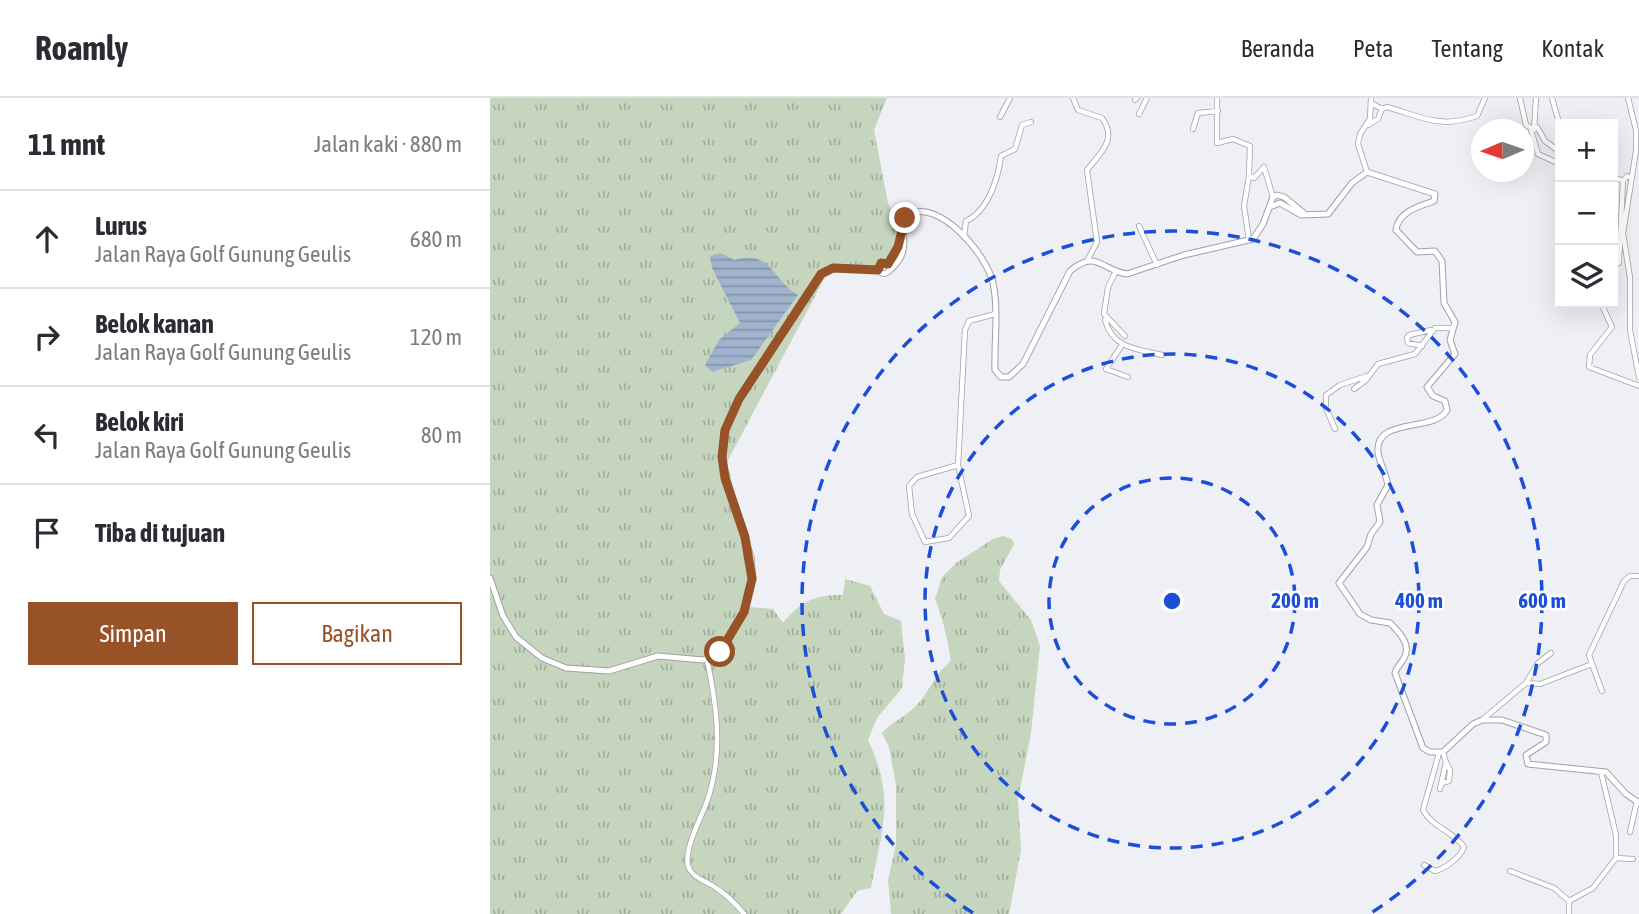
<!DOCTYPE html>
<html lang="id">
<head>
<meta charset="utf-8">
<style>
  :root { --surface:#fff; --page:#f2f2f3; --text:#2b2b33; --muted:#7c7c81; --line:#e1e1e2; --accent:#975327 }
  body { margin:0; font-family:"Asap Condensed",sans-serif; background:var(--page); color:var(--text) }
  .controls { position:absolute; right:21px; top:21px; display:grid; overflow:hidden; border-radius:0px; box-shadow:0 7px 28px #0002 }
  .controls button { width:63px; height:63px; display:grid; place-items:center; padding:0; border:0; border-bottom:2px solid var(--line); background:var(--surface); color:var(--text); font:35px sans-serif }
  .compass { position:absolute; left:981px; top:21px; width:63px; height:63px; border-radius:50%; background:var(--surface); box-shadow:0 7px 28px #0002; rotate:268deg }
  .stop { position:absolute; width:21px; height:21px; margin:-16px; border:5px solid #975327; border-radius:50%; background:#fff }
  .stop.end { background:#975327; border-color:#fff; box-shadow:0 2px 7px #0008 }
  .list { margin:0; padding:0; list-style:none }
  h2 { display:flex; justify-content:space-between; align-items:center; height:91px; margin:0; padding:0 28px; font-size:30px }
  h2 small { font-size:23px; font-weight:400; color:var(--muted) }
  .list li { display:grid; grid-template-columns:46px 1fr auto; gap:21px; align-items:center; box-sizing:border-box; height:98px; padding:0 28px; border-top:2px solid var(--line) }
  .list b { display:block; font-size:26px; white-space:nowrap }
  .list p { margin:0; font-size:23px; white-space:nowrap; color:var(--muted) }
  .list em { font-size:23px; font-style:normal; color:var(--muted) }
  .actions { display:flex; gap:14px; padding:21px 28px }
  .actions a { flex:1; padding:16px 0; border:2px solid var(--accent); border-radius:0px; text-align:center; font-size:24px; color:var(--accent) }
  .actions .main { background:var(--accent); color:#fff }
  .icon { flex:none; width:38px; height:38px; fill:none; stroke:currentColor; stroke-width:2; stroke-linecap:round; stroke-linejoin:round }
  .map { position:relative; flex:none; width:1149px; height:816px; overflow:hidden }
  header { display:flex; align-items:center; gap:42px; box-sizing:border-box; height:98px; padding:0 35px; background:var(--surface); border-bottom:2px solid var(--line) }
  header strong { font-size:33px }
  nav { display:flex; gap:38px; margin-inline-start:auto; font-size:24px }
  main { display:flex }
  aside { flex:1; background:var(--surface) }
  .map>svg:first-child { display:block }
  .grass { fill:url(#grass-tufts) }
  .water { fill:url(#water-rules) }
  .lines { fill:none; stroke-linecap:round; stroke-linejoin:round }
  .minor-casing { stroke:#a0a1a6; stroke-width:6 }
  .secondary-casing { stroke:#a0a1a6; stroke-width:7 }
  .minor { stroke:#fff; stroke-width:4.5 }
  .secondary { stroke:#fff; stroke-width:5 }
  .route { stroke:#975327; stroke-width:9 }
  .ring { fill:none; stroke:#1d4ed8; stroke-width:3.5; stroke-dasharray:12 9 }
  .centre { fill:#1d4ed8; stroke:#fdfeff; stroke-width:3.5 }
  .ring-label { font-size:21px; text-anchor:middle; font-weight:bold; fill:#1d4ed8; stroke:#fdfeff; stroke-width:5; stroke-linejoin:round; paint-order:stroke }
</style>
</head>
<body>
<header>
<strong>Roamly</strong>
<nav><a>Beranda</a><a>Peta</a><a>Tentang</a><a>Kontak</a></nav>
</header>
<main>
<aside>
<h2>11 mnt<small>Jalan kaki · 880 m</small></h2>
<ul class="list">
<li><svg class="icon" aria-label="ahead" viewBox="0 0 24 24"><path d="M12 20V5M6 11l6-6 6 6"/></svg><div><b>Lurus</b><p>Jalan Raya Golf Gunung Geulis</p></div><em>680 m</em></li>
<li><svg class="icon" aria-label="right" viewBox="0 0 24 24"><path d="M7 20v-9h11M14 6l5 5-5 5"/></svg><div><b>Belok kanan</b><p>Jalan Raya Golf Gunung Geulis</p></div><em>120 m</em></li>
<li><svg class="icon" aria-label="left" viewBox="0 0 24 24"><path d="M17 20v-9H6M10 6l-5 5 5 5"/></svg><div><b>Belok kiri</b><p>Jalan Raya Golf Gunung Geulis</p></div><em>80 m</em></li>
<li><svg class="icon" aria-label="arrive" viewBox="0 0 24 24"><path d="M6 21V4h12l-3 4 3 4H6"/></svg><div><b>Tiba di tujuan</b></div></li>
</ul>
<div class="actions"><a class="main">Simpan</a><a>Bagikan</a></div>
</aside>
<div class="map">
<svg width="1149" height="816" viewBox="0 0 1149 816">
  <defs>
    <pattern id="grass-tufts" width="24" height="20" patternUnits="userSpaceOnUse" patternTransform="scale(1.75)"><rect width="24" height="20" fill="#c6d6be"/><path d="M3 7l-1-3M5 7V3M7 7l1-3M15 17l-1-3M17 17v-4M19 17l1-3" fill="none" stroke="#a2af9c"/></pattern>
    <pattern id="water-rules" width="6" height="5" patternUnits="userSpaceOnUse" patternTransform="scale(1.75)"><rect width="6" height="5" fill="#a0b3cd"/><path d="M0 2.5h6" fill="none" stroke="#8493a8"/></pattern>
  </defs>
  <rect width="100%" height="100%" fill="#eff0f5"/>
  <!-- grass -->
  <path class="grass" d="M0 0H397L384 32 398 105 413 144 408 159 385 169 340 170 237 364 266 480 258 509 283 511 293 525C310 504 325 496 353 497L355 481 380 488 394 516 411 523 415 561 412 590 387 620 378 642C406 702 392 729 381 790L367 793 351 816H0Z
    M513 438 522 441 524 446 510 472 509 483 541 522 550 548 541 635 528 701 531 752 519 816H401L398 782 406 746V687L399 649 392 635C402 624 416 618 426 608 439 594 445 576 460 564 462 555 450 511 445 501L452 479 466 465 503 441Z"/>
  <!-- water -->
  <path class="water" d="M231 155 244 162C282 151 282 182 308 197L261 262 222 274 215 267 229 242 250 225 222 170 220 158Z"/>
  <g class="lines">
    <!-- minor casing -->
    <g class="minor-casing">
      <path id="minor" d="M583 0 588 12 612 20C628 42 610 55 597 72L607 144 597 163
        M727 0V45L743 41 760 48 759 78 764 80 774 69 783 99
        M1030 0 1036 27 1044 32 1046 0
        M1062 0 1070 28
        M1138 0 1146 32V53L1133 135 1140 180V232L1149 279
        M645 2 647 0
        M892 11 897 9C932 19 949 31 987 18L995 0
        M649 16 657 0
        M510 19 520 0
        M878 27 888 21 892 11 881 5
        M1047 29 1055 43 1070 54
        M703 31 708 15 728 13
        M1041 32 1048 56 1070 66
        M877 74 868 46 870 36 880 21 881 0
        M1123 79 1133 83
        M1070 111V124
        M649 128 667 167
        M474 138 476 123C498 113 508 81 511 58L525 51 532 27 541 24
        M759 142 754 108 759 78
        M1123 166 1129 165 1133 83 1137 78 1142 80
        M626 173 618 189 614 216 635 238
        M1111 205 1122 229 1100 257 1099 269 1149 288
        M615 222C623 251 647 251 672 257
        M632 247 616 271 638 279
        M932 248 918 245 917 240 919 237 941 232
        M864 291 876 282 888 266 925 256 945 230H963
        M845 331 836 310V297L850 287 877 278
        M468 367 427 379 419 388 422 416 435 444 459 440 479 418 468 367 475 232 479 223 505 216
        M217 561C227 609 234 658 216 706 211 720 190 758 200 772 205 781 218 784 226 790 237 797 246 806 254 816
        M1102 566 1099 557 1134 483 1140 478H1148
        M1036 585 1050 586 1102 566 1112 593
        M992 622 1036 585 1048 565 1061 555
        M952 685 959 683 960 672 956 664
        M950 691 956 664 953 654
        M1140 734 1147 703
        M1126 760 1143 761
        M934 767 945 773C956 770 970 760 974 749 964 734 942 729 933 712L949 655
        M1020 773 1064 790 1079 803
        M1079 816V803L1103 790 1126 760V737L1111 674"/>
    </g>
    <!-- secondary casing -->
    <g class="secondary-casing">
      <path id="secondary" d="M780 109 790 105 811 117 838 116 862 85 877 74 945 96 944 103C929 108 908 114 906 132L927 154 945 153 952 163 954 205 965 224 960 242 965 256 937 289 943 298 955 303 957 312C945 335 884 318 888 355 890 366 896 376 898 387L887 407 890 424 881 436 877 449 849 485 870 516 881 522 900 525C909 534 922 547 914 560 911 566 907 568 905 575L933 650 940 654H953L983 626 992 622H1012L1056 637V644L1036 657 1038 666 1116 674 1136 696 1149 705
        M388.5 170a5.5 5.5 0 1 1 11 0a5.5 5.5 0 1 1-11 0Z
        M398 166 414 134
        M399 173C427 149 404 134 419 116 450 101 497 157 503 185 509 214 504 243 505 272L511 279H519L533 266 580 173C607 151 611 172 637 176L694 157 763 141 773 126 783 99 787 97 794 99 815 116
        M0 480 13 518 26 539 52 560 76 570 119 573 168 558 213 562 230 554 253 514 263 481 261 459 235 380 232 359 235 332 249 301 333 174 343 170 388 171"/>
    </g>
    <!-- minor -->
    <use href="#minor" class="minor"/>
    <!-- secondary -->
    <use href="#secondary" class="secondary"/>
  </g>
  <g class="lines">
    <!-- route -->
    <path class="route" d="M230 554 254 514 262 481 255 439 235 380 232 359 235 332 249 301 331 176 343 170 388 172 391 165 398 166 408 149 415 120"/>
  </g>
  <!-- distance rings -->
  <g class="ring">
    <circle cx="682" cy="503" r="123"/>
    <circle cx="682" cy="503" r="247"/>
    <path d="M483 815A370 370 0 1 1 881 815"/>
  </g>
  <circle cx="682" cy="503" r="10" class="centre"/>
  <g class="ring-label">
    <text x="805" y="510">200 m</text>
    <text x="929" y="510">400 m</text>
    <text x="1052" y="510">600 m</text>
  </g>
</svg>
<div class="controls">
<button>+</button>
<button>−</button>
<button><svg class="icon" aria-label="layers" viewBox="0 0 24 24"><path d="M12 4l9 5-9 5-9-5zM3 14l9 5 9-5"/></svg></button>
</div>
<svg class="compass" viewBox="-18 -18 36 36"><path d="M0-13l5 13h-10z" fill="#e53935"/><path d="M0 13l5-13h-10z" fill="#7c7c81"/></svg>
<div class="stop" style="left:230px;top:554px"></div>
<div class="stop end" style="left:415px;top:120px"></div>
</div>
</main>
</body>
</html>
